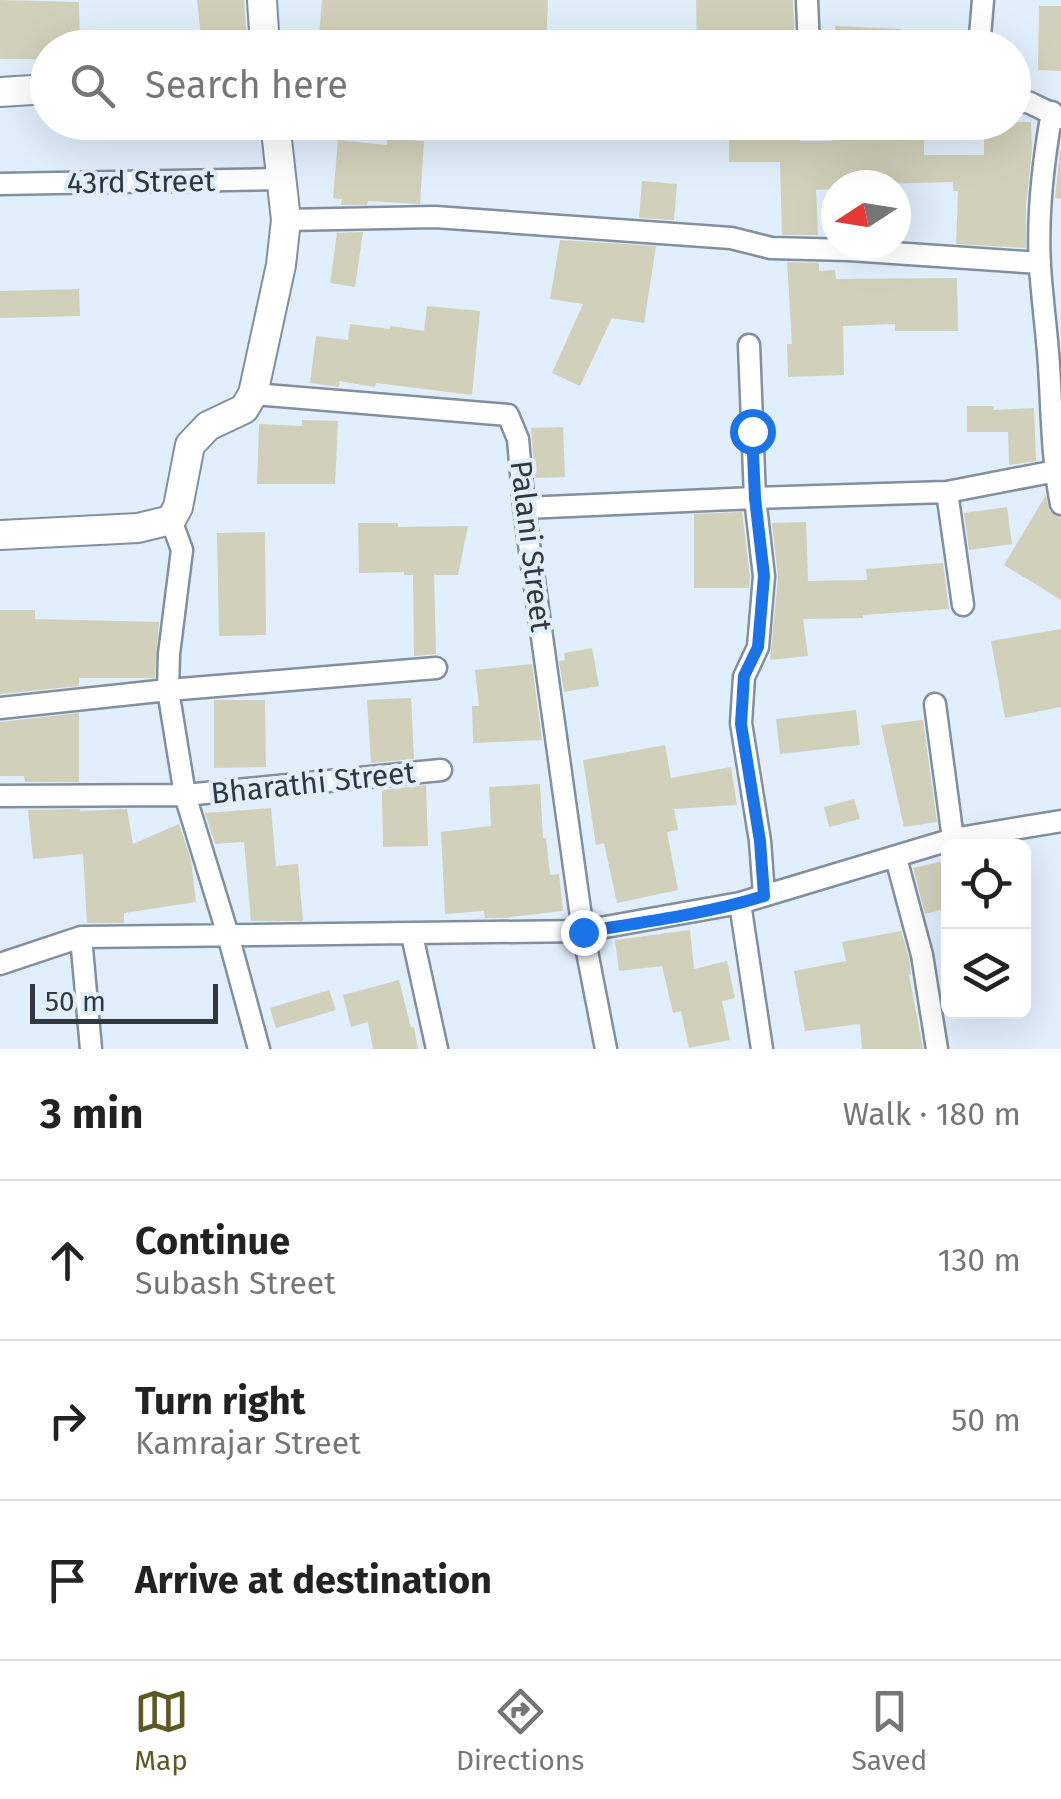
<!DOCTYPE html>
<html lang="en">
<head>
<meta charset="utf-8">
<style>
  :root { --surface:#fff; --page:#f6f6f6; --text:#222; --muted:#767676; --line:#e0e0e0; --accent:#5d5824 }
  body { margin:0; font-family:"Fira Sans",sans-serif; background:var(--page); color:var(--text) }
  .controls { position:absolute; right:30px; bottom:30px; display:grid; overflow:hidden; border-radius:15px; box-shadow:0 10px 40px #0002 }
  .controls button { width:90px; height:90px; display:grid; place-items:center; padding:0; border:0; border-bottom:2px solid var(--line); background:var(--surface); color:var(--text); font:50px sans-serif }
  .compass { position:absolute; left:821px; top:170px; width:90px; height:90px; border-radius:50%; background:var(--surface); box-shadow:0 10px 40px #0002; rotate:258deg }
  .scale { position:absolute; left:30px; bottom:25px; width:188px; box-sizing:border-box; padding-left:10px; border:5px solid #32383f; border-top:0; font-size:28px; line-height:35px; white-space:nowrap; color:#32383f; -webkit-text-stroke:8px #e1eefc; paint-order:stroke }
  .stop { position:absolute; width:30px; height:30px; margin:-22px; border:8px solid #1a73e8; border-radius:50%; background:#fff }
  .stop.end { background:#1a73e8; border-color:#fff; box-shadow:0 2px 10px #0008 }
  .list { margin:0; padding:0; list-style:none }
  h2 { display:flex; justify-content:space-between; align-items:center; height:130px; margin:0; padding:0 40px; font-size:42px }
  h2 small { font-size:32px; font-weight:400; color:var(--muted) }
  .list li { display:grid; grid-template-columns:65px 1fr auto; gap:30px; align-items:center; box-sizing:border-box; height:160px; padding:0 40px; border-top:2px solid var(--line) }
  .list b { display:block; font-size:38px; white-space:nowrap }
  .list p { margin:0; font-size:32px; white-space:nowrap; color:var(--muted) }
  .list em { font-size:32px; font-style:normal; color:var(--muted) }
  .icon { flex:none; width:55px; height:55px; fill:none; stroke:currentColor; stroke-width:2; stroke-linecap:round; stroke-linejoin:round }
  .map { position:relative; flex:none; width:1061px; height:1049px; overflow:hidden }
  .search { position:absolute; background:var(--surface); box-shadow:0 10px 40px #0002; left:30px; right:30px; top:30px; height:110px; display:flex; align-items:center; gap:25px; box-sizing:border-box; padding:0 35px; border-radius:55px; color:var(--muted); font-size:38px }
  .sheet { height:610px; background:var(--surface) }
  nav { display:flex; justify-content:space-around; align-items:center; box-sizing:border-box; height:140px; border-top:2px solid var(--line); background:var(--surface); font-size:28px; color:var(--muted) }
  nav a { display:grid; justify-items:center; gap:5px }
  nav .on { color:var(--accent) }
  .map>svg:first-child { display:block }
  .building { fill:#d1d0ba }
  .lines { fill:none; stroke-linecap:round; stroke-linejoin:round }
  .street-casing { stroke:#818fa0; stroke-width:25 }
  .secondary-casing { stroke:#818fa0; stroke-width:32 }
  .street { stroke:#fff; stroke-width:20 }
  .secondary { stroke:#fff; stroke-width:28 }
  .route { stroke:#1a73e8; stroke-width:12 }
  .labels { text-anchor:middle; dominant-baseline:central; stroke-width:9; stroke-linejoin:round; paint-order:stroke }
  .street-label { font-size:30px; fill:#32383f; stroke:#e1eefc }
</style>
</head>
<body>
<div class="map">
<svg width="1061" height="1049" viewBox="0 0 1061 1049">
  <rect width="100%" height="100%" fill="#e1eefc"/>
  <!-- building -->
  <path class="building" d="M0 0 79 2 80 48H48V59H0Z
    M197 0H244L247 41 202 45Z
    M322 0H548L546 48H417L369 44V48H318Z
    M696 0H793L795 48H697Z
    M1039 6H1061V71L1038 70Z
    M835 26 901 29V48H835Z
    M729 122H799L800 141H831L832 122H924V155H984V122H1031L1032 149 1026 207V248L956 244 958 191H953V182L836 185V189L816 190 818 235H782L780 162H729Z
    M387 139 424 141 420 204 368 201 367 205H341L342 199 333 198 338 140 387 145Z
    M1060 151H1061V199L1055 198Z
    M642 181 677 184 674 220 639 218Z
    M363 232 355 287 330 283 337 233Z
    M560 240 656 246 644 323 612 318 580 386 552 373 583 304 550 299Z
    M787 262 819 263V271L835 270 836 279 957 278 958 331H895V324L843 326 844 375 788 377 787 344H792Z
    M79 289 80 316 0 318V291Z
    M427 306 480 311 472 395 376 383 375 387 339 381V387L310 383 316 336 348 340 350 324 390 329V326L424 331Z
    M967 406H994V410L1034 408 1036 461 1009 465 1008 432H967Z
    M302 420 338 421 335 484H257L259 424 302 426Z
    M563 427 565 477 535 478 531 428Z
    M1046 495 1050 512 1061 517V600L1004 565Z
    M1007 507 1012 544 969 550 964 513Z
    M742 512 750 576 749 588H694V514Z
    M806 522 808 581 867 580 866 569 943 563 949 609 863 615V618L803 619 808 656 770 660 778 577 772 523Z
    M358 523H398V527L468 526 458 575H434L436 654 414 656 413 575H404V572L359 573Z
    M265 532 266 635 219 636 217 533Z
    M0 610H35V619L159 622 155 678H79V686L0 694Z
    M1061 629V707L1005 718 991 641Z
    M592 648 599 686 564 692 559 661 565 660 564 653Z
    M532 664 542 740 473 743 472 706H479L475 670Z
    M411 698 414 759 371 763 367 700Z
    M214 700H265L266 767 214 768Z
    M856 710 860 745 780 754 776 719Z
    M79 713V782H25L24 776H0V722Z
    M923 720 937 822 904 827 881 725Z
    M665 745 671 778 731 767 737 805 674 809 678 830 667 832 678 890 617 903 604 843 596 845 583 760Z
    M540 784 543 838H546L550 875 559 874 563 911 503 918H485L484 911 445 914 441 832 491 826 489 787Z
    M426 785 428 846 383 847 382 790Z
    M854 799 860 819 829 827 824 807Z
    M271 808 276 866 298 864 303 921H251L244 842 215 844 205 813Z
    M80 809V811L127 809 133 844 179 824 191 860 196 902 124 913V923H87L83 854 33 859 28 810Z
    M948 860V908L925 914 913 868Z
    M690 930 694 969 727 961 735 998 722 1001 730 1040 689 1048 681 1011 673 1013 662 966 619 971 615 940Z
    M901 931 909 958 911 974 909 975 923 1049H862L860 1024 805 1031 794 971 846 961 842 942Z
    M399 980 411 1028 414 1027 418 1049H373L368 1022 351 1027 343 995Z
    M329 990 336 1010 276 1028 270 1008Z"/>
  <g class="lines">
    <!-- street casing -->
    <g class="street-casing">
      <path id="street" d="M807 0 809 48
        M979 48 983 0
        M1014 99 1030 103 1061 118
        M1052 112C1043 162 1037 215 1040 266 1042 299 1047 333 1049 366 1052 413 1052 459 1061 504
        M0 184 282 179
        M286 220 435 217 731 238 771 248 849 250 1040 263
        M749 345 755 498 764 576 758 647 744 677 741 723 760 841 764 895
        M253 394 508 415 518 439 524 508 583 931 606 1049
        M947 492 963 605
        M524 508 755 498 947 492 1061 470
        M171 520 182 550 169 654 168 690 185 795 228 935 259 1049
        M935 704 953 839
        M0 708 168 690 436 668
        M0 796 185 795 441 770
        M896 858 922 955 937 1049
        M740 903 762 1049
        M412 935 437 1049
        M81 937 91 1049
        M0 964 81 937 583 931 740 903 953 839 1061 821"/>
    </g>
    <!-- secondary casing -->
    <g class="secondary-casing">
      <path id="secondary" d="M262 0 265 48
        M0 92 48 89
        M0 535 138 528 171 520 178 507 190 445 208 426 244 409 253 394 281 265 286 220 275 122"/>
    </g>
    <!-- street -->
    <use href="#street" class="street"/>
    <!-- secondary -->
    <use href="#secondary" class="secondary"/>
  </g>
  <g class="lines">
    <!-- route -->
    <path class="route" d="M583 932C644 922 706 914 764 896L760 841 741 724 744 676 758 647 764 576 755 498 752 431"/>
  </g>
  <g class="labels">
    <!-- street labels -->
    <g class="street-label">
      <text transform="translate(141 182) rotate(-1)">43rd Street</text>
      <text transform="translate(531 546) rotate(83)">Palani Street</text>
      <text transform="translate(313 783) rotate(-6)">Bharathi Street</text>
    </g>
  </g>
</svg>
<div class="controls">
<button><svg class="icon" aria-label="locate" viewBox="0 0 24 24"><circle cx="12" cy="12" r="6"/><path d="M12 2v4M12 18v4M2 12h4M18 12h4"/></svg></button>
<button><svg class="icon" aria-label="layers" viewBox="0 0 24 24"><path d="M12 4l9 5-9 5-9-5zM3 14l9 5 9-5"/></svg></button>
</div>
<svg class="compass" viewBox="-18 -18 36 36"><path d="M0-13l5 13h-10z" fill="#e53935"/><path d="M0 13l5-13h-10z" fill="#767676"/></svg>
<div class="scale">50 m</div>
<div class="stop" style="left:752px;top:431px"></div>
<div class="stop end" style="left:583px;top:932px"></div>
<div class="search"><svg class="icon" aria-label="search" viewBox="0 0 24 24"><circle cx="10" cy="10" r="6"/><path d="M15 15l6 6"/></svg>Search here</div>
</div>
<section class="sheet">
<h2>3 min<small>Walk · 180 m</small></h2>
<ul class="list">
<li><svg class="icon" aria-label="ahead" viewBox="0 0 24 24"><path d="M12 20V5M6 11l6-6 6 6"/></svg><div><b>Continue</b><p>Subash Street</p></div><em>130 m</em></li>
<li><svg class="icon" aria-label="right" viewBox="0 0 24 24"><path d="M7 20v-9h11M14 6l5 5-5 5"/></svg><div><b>Turn right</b><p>Kamrajar Street</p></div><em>50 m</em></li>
<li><svg class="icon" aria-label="arrive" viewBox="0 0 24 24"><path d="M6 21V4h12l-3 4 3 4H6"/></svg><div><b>Arrive at destination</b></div></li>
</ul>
</section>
<nav>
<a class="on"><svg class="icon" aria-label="map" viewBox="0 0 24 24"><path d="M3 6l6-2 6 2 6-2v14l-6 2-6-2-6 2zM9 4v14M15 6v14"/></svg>Map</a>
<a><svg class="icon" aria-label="directions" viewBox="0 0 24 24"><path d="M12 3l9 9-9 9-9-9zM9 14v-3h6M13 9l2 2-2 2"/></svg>Directions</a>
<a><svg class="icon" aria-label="saved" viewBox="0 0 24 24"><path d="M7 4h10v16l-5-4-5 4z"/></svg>Saved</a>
</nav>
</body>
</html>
